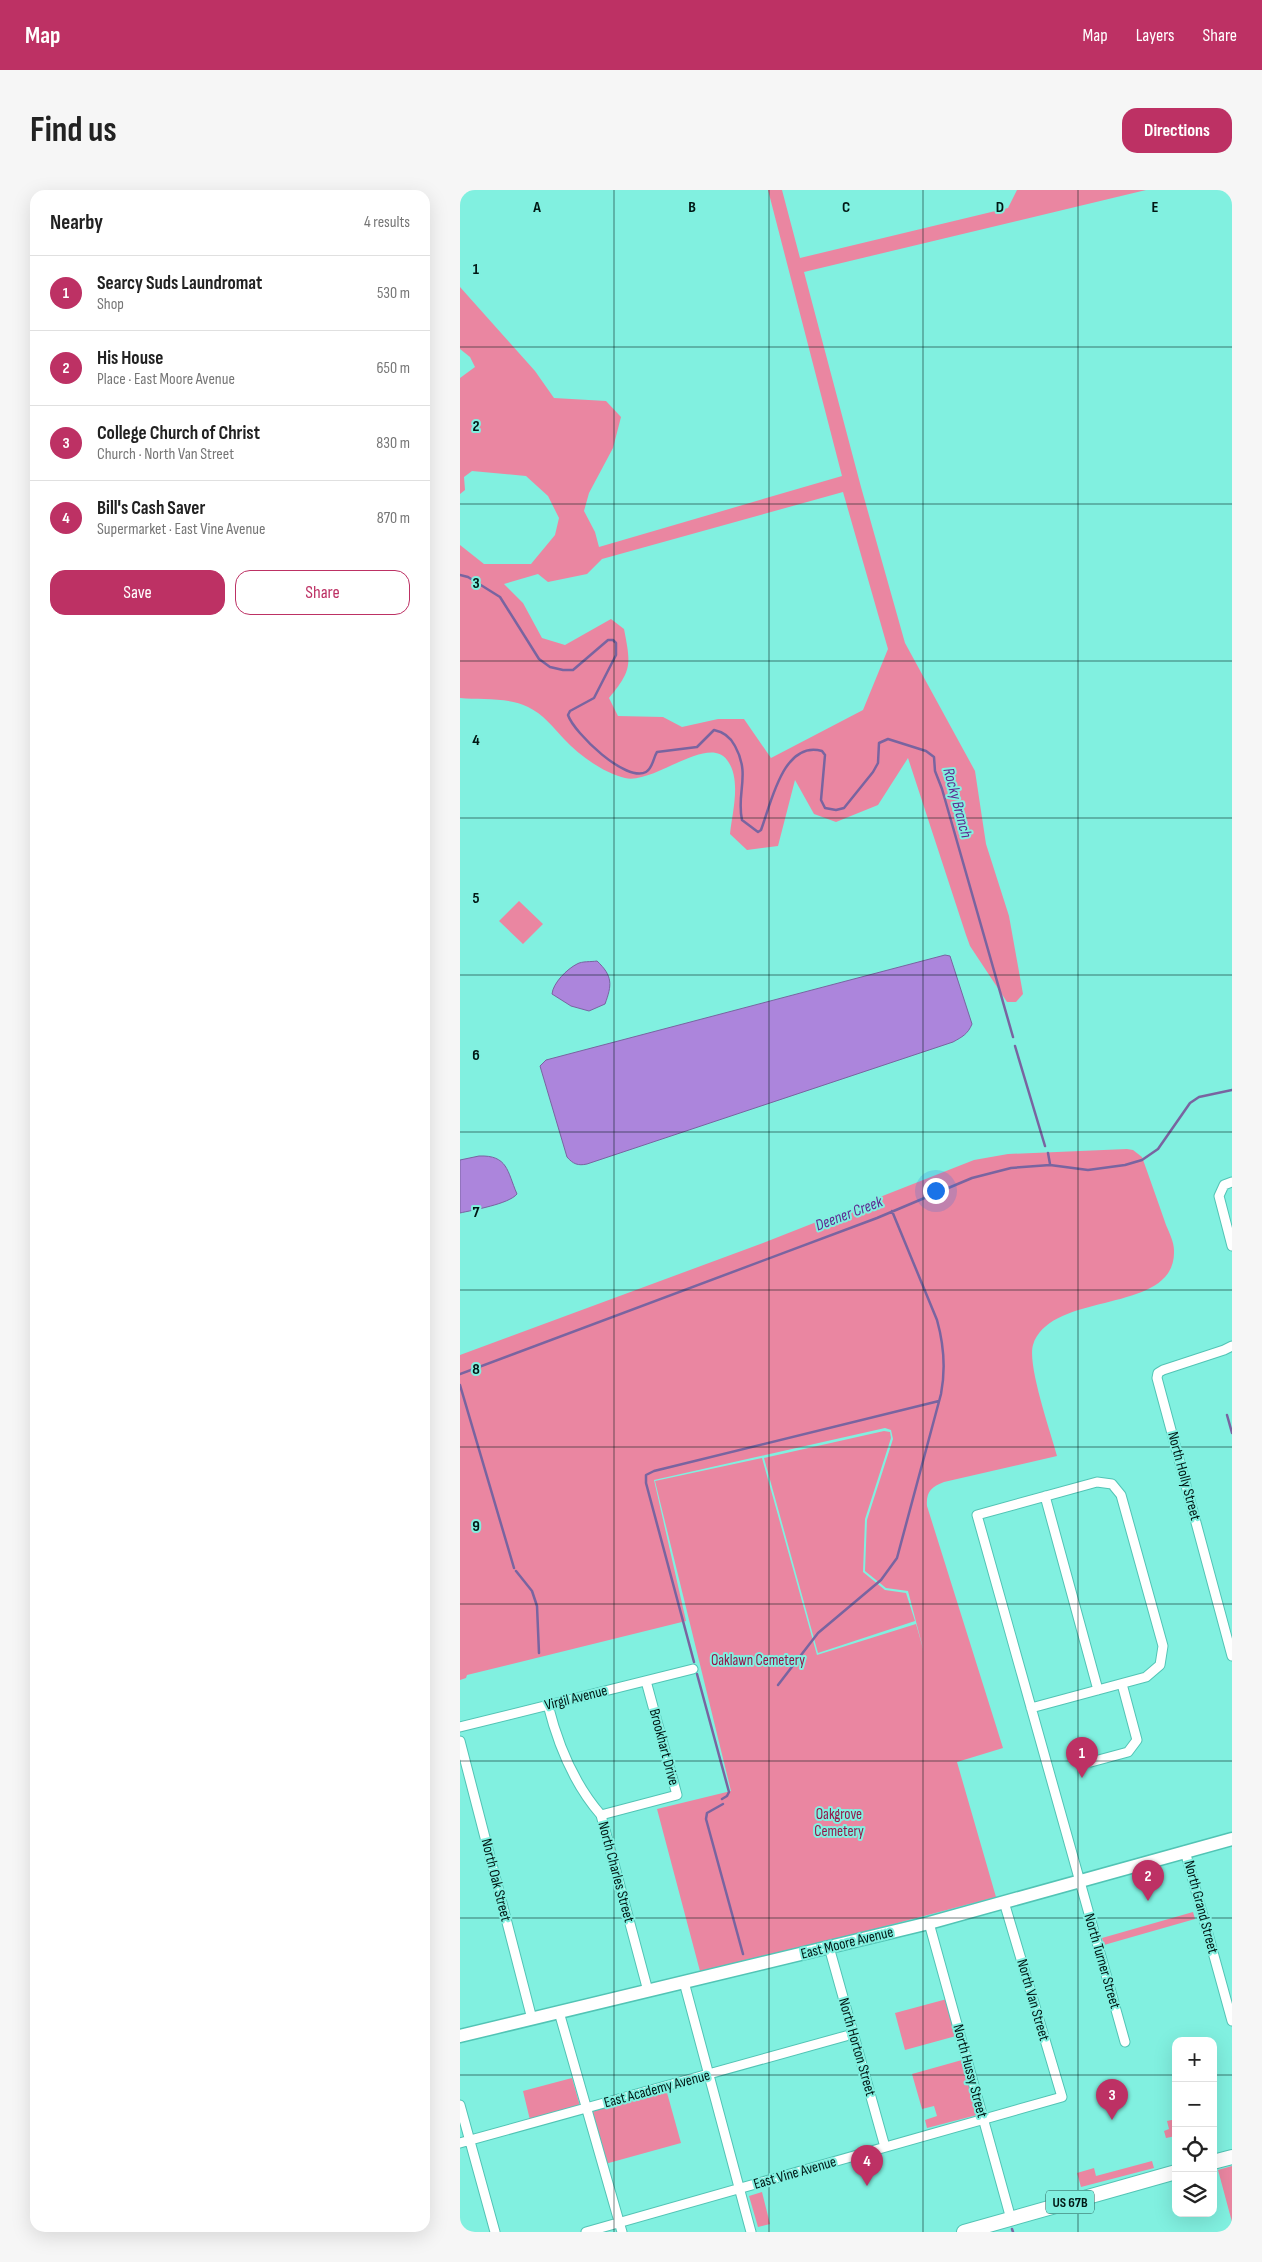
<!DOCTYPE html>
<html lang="en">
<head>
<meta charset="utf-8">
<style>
  :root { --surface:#fff; --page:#f6f6f6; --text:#222; --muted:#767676; --line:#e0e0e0; --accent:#bd3164 }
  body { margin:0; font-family:"Sofia Sans Condensed",sans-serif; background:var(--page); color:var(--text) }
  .controls { position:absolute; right:15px; bottom:15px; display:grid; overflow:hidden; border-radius:10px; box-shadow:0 5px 20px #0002 }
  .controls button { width:45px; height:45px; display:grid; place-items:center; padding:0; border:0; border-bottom:1px solid var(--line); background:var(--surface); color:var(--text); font:25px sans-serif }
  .you { position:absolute; left:475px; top:1000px; width:18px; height:18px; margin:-12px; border:4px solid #fff; border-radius:50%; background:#1a73e8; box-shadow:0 0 0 8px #1a73e833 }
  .badge { display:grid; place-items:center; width:32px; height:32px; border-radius:50%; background:var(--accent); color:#fff; font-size:16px; font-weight:700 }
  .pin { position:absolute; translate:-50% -41px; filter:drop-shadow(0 1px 2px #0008) }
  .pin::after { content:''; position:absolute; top:26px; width:18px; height:15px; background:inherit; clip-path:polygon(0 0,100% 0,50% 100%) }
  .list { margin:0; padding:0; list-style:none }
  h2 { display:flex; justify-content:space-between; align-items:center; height:65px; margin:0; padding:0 20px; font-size:21px }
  h2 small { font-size:16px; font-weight:400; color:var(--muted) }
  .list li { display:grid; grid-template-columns:32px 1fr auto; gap:15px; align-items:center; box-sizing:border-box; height:75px; padding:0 20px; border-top:1px solid var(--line) }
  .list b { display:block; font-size:19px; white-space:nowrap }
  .list p { margin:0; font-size:16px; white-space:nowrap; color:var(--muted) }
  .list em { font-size:16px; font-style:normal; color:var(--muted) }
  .actions { display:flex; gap:10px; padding:15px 20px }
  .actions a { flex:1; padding:11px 0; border:1px solid var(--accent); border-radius:15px; text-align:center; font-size:18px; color:var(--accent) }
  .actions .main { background:var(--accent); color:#fff }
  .icon { flex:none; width:28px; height:28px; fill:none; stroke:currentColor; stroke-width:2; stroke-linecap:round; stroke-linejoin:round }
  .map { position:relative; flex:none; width:772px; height:2042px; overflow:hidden; border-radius:15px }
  header { display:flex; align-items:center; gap:30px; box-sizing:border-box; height:70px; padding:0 25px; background:var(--accent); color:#fff }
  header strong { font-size:24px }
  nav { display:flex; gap:28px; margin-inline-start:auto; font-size:18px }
  .intro { display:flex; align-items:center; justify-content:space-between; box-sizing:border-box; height:120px; padding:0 30px }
  h1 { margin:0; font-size:35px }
  .button { padding:12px 22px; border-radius:15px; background:var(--accent); color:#fff; font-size:18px; font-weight:700 }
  main { display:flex; gap:30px; padding:0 30px }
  aside { flex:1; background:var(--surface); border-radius:15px; box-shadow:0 5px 20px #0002 }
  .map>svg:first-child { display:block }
  .green { fill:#ea86a1; fill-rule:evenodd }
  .water { fill:#ac85dc; stroke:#7964a0 }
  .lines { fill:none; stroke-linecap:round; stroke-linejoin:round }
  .stream { stroke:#7964a0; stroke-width:2.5 }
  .street-casing { stroke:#52c4b5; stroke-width:11 }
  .secondary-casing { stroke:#52c4b5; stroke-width:15 }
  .primary-casing { stroke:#52c4b5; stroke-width:16 }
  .street { stroke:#fff; stroke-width:9 }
  .secondary { stroke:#fff; stroke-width:12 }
  .primary { stroke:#fff; stroke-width:14 }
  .grid { fill:none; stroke:#011815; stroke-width:1; stroke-opacity:0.55 }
  .labels { text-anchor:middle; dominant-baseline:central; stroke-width:4; stroke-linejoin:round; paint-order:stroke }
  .shield { fill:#81f0e0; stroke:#275952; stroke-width:1 }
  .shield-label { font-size:14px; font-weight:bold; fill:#011815 }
  .street-label { font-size:15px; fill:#011815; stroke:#81f0e0 }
  .park-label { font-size:15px; fill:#931749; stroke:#81f0e0 }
  .water-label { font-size:16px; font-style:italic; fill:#5f2b91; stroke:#81f0e0 }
  .grid-label { font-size:16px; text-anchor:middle; font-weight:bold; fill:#011815; stroke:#81f0e0; stroke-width:4; stroke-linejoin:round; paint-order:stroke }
</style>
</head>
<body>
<header>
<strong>Map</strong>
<nav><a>Map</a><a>Layers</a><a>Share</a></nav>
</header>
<div class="intro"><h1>Find us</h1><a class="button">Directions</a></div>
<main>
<aside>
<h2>Nearby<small>4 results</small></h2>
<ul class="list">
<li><span class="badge">1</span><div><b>Searcy Suds Laundromat</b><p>Shop</p></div><em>530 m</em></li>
<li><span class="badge">2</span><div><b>His House</b><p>Place · East Moore Avenue</p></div><em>650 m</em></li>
<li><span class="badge">3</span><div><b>College Church of Christ</b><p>Church · North Van Street</p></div><em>830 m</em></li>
<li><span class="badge">4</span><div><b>Bill's Cash Saver</b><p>Supermarket · East Vine Avenue</p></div><em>870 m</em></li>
</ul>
<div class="actions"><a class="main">Save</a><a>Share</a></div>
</aside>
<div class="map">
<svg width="772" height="2042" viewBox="0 0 772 2042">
  <rect width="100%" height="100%" fill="#81f0e0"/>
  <!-- green -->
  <path class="green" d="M308 0H322L340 68 548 18 557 0H686L344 82 401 297 445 453 515 581 526 654 549 726 563 804 556 812H547L510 756 506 745 448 568 418 615 376 632 354 624 335 590 318 656 287 660 270 644C272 623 282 589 267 570 248 544 193 595 165 588 142 582 120 566 104 549 93 537 83 524 68 517 49 507 21 510 0 508V355L24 374H71L95 345 99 328 88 306 66 286 12 281 4 287 5 300 0 304V188L15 177 10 167 0 159V97L75 181 94 208 146 211 161 227 153 258 129 303 124 321 135 342 139 357 382 286ZM383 302 428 459 403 520 311 568 284 529H258L222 537 203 527 158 526 149 508C172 480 171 475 164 439L151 429 105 455 82 448 63 413 44 394 78 384 88 392 127 384 142 369Z
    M59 711 83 734 63 754 39 731Z
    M667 959 673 960 682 967C690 989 698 1012 706 1035 709 1042 714 1052 714 1060 717 1126 591 1099 573 1155 567 1175 591 1243 597 1266L484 1292C471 1297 466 1302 467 1316L543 1558 497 1572 536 1707 241 1785 197 1619 271 1601 195 1291 302 1268 357 1465 456 1434 464 1462 448 1401 426 1398 405 1381 407 1330 433 1249 431 1240 425 1238 194 1290 226 1431 7 1485 6 1488 0 1490V1165L303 1053 514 970 548 964Z
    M424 1241 430 1242 431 1248 405 1329 403 1382 425 1400 446 1403 455 1431 358 1463 304 1268Z
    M733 1722 735 1729 644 1755 642 1748Z
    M487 1809 496 1846 445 1860 435 1823Z
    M502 1870 517 1925 467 1938 465 1930 477 1926 474 1916 462 1919 452 1884Z
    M112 1888 120 1916 70 1930 63 1901Z
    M206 1899 221 1953 145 1974 130 1920Z
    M716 1929V1946L706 1948 704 1941 709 1939 707 1931Z
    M692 1971 694 1978 621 1997 617 1983 634 1978 636 1986Z
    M772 1976V2032L758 1980Z
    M302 2002 310 2034 298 2037 289 2006Z"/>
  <!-- water -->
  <path class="water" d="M485 765 490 766 512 834C508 844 502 847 493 852L127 974C118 976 113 974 107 967L80 876 86 870Z
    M137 771C153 786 152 795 145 814L129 821 111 816 92 804C93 793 107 779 117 774 122 771 131 772 137 771Z
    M19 966C48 965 47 981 57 1004 49 1014 13 1020 0 1023V970Z"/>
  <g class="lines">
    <!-- stream -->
    <path class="stream" d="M0 385 8 387 40 407 79 469 90 477 103 480H113L148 450H153L156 453V465L134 508 110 521 108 525C114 543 166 593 186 582 193 578 193 568 197 562L237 557 254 540C264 542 271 548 275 556 291 585 276 603 282 630L298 642 301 640C311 614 323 550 362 561L365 565 361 610 365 618 376 620 384 618 413 582 418 573 419 553 428 549 466 561 474 567 475 581 482 599 553 847
      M555 856 585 956
      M588 963 590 974
      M0 1184 417 1028 512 988 551 978 590 975 628 980 665 975 682 970 698 959 730 913 739 907 772 900
      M0 1195 54 1378
      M767 1225 772 1243
      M56 1381 72 1401 77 1416 79 1463
      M234 1472 186 1293V1285L194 1281 479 1211
      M237 1484 269 1602 267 1606 262 1609
      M318 1495 358 1443 421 1390 437 1368 481 1204C486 1178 484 1155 477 1130L432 1021
      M263 1614 247 1623 246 1629 283 1764
      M552 2039 553 2042"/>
    <!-- street casing -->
    <g class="street-casing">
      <path id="street" d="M772 992 764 995 759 1006 772 1056
        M772 1156 764 1160 703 1180 698 1183 697 1188 772 1466
        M585 1306 638 1500
        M88 1515C98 1555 114 1594 141 1625L188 1801
        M571 1518 686 1487 700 1475 703 1456 661 1305 652 1294 637 1292 517 1325 665 1852
        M0 1537 233 1479
        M0 1551 72 1829
        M631 1572 668 1562 677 1550 662 1494
        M141 1625 217 1605 186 1491
        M725 1661 772 1831
        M469 1733 551 2029
        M369 1757 425 1957
        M224 1792 291 2042
        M99 1822 162 2042
        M0 1915 35 2042
        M0 1953 393 1844
        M126 2042 602 1907 544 1712"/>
    </g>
    <!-- secondary casing -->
    <g class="secondary-casing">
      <path id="secondary" d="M0 1846 469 1733 772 1649"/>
    </g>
    <!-- primary casing -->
    <g class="primary-casing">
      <path id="primary" d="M753 1972 772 1967
        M504 2042 716 1982"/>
    </g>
    <!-- street -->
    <use href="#street" class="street"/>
    <!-- secondary -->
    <use href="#secondary" class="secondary"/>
    <!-- primary -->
    <use href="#primary" class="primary"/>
  </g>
  <!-- grid -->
  <path class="grid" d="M154 0V2042M309 0V2042M463 0V2042M618 0V2042M0 157H772M0 314H772M0 471H772M0 628H772M0 785H772M0 942H772M0 1100H772M0 1257H772M0 1414H772M0 1571H772M0 1728H772M0 1885H716M753 1885H772"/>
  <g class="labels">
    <!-- shield labels -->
    <rect class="shield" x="586" y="2000.5" width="48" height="23" rx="4"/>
    <g class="shield-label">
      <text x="610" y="2012">US 67B</text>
    </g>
    <!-- street labels -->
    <g class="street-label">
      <text transform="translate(724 1286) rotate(75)">North Holly Street</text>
      <text transform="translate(116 1508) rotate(-14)">Virgil Avenue</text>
      <text transform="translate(204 1557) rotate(75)">Brookhart Drive</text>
      <text transform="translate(156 1682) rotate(75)">North Charles Street</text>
      <text transform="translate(36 1690) rotate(76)">North Oak Street</text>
      <text transform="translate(741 1717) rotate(75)">North Grand Street</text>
      <text transform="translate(387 1753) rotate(-14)">East Moore Avenue</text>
      <text transform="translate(642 1771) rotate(74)">North Turner Street</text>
      <text transform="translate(573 1810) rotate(74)">North Van Street</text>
      <text transform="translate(397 1857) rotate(74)">North Horton Street</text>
      <text transform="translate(510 1881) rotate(75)">North Hussy Street</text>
      <text transform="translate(197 1899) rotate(-15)">East Academy Avenue</text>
      <text transform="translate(335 1983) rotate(-16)">East Vine Avenue</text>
    </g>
    <!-- park labels -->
    <g class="park-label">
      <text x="298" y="1470">Oaklawn Cemetery</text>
      <text x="379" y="1624">Oakgrove<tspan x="379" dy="17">Cemetery</tspan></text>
    </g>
    <!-- water labels -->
    <g class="water-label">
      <text transform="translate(497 613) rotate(75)">Rocky Branch</text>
      <text transform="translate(389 1024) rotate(-21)">Deener Creek</text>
    </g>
  </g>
  <g class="grid-label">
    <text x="77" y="22">A</text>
    <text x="232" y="22">B</text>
    <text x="386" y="22">C</text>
    <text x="540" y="22">D</text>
    <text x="695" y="22">E</text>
    <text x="16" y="84">1</text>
    <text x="16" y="241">2</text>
    <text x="16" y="398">3</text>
    <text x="16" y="555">4</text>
    <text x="16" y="713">5</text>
    <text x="16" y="870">6</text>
    <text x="16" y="1027">7</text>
    <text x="16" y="1184">8</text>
    <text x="16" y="1341">9</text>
  </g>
</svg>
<div class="controls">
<button>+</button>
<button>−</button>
<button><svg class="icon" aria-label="locate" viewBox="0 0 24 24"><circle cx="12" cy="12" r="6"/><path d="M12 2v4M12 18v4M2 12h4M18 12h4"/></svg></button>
<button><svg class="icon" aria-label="layers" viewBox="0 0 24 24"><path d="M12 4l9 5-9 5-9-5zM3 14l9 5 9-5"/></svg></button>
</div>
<div class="you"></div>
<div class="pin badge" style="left:622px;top:1588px">1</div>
<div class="pin badge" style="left:688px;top:1711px">2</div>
<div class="pin badge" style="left:652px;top:1930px">3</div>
<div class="pin badge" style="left:407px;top:1996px">4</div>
</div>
</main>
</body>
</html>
